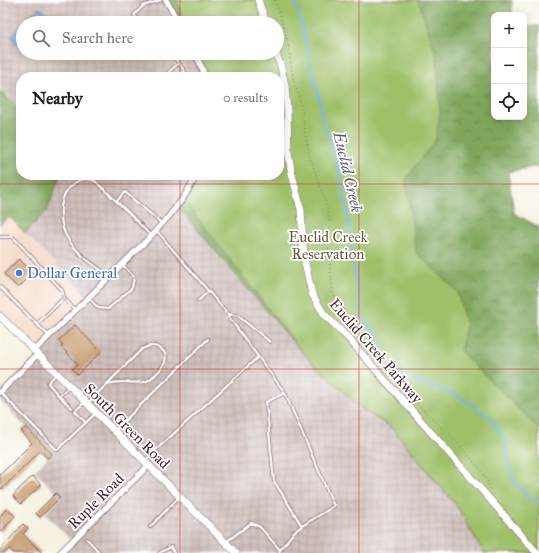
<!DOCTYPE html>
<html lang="en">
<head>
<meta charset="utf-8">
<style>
  :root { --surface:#fff; --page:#f6f6f6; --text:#202124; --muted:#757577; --line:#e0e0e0 }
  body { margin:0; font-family:"IM FELL Great Primer",serif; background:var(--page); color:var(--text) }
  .controls { position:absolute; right:12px; top:12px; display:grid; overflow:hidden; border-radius:8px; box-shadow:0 2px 10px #0003 }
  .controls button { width:36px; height:36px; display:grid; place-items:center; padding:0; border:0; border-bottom:1px solid var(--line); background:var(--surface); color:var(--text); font:20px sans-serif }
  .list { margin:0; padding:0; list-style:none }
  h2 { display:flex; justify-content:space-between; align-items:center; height:52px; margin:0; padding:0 16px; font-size:17px }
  h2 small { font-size:13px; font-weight:400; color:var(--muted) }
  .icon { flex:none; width:22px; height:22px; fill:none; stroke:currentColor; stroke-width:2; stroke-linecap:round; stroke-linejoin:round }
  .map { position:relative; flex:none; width:539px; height:553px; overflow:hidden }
  .search { position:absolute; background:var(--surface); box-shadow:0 2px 10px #0003; left:16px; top:16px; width:268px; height:44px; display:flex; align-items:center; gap:10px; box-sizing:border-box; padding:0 14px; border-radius:22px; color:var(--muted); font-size:15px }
  .panel { position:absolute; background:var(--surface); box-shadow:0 2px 10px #0003; left:16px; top:72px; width:268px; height:108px; border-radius:16px }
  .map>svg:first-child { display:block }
  .built { fill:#f3d4bf }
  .industrial { fill:url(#industrial-grid) }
  .forest { fill:url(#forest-crowns); stroke:#646244 }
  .park { fill:#9fc069; stroke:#74704a }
  .water { fill:url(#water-ripples); stroke:#5e6888 }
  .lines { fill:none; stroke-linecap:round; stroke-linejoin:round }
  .stream { stroke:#72b2e5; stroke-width:2 }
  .building { fill:#cca67e }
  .lane-casing { stroke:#86686b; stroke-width:4 }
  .street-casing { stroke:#86686b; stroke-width:7 }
  .secondary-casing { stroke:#86686b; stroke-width:8 }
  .path { stroke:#86686b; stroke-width:1; stroke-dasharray:1 3; stroke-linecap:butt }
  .lane { stroke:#fff; stroke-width:2.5 }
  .street { stroke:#fff; stroke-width:5.5 }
  .secondary { stroke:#fff; stroke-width:7 }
  .grid { fill:none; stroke:#d62828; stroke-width:1; stroke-opacity:0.55 }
  .shop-dot { fill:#3f7fe0; stroke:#fff; stroke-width:1.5 }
  .labels { text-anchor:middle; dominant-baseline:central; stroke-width:3.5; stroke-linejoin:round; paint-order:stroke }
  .park-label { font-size:15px; fill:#685741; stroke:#fff }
  .shop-label { font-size:15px; fill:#366cbe; stroke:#fff; text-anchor:start }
  .street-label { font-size:15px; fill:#4a1f2b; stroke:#fff }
  .water-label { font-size:16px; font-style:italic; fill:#5a5a75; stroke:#fff }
</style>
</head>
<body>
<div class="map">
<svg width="539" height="553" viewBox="0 0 539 553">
  <defs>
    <pattern id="industrial-grid" width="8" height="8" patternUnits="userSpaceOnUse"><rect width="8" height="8" fill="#cfc0bb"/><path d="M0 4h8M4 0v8" fill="none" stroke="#b3a5a1"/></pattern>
    <pattern id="forest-crowns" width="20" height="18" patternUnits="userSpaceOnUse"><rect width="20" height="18" fill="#7fa65d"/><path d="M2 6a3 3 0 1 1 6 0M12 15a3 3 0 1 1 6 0" fill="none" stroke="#6a874d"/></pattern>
    <pattern id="water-ripples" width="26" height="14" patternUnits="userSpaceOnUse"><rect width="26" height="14" fill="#72b2e5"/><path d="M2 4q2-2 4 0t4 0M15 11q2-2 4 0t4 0" fill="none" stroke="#6090ba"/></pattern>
  </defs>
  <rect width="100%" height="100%" fill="#fff"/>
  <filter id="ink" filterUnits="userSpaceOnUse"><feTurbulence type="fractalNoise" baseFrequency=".025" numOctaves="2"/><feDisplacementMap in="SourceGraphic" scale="8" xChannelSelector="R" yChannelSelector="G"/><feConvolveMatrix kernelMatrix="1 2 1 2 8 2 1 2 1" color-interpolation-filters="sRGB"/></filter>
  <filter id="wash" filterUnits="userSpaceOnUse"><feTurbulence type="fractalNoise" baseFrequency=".012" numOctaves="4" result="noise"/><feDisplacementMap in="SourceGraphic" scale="16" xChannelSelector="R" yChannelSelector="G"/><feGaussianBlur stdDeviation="0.9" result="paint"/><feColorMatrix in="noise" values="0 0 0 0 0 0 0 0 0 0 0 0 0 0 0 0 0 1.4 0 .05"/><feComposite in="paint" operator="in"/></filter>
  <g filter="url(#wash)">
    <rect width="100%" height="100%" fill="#f6f1e1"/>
    <!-- built -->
    <path class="built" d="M9 216 89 297 35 350 0 316V225Z"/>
    <!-- industrial -->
    <path class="industrial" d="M0 0H166L179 23H23V53H195L204 77H21V110L0 92Z
      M60 175H197L363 410 391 427 457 506 484 553H236L234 551 230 553H60L72 541 45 514 61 498 35 471 52 453 0 401V392L38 354 35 350 88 297 25 233 47 211Z"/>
    <!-- forest -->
    <path class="forest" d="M166 0H512V15H494V117H524V26H539V166L508 172 514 213 539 227V553H484L457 506 391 427 363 410 301 351 177 206 197 175H279V77L277 53V23H179Z
      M0 92 21 110V175H60L47 211 25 233 9 217 0 225Z"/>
    <!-- park -->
    <path class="park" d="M177 0H417L421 8 437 58 440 115 435 140 406 179 416 253 457 291 466 325 460 351 539 429V553H484L457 506 391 427 363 410 301 351 186 203 187 197 201 175H279V77H200L193 53H277V23H184Z"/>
    <!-- water -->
    <path class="water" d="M39 8H40L46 13V23H23Z
      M23 23V46C16 47 13 41 13 35Z"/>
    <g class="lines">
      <!-- stream -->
      <path class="stream" d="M294 0 300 17 304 36 320 102 324 127 336 160 347 209 356 284 360 300 361 317 382 342V354L394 369 413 380 445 390 467 401 490 418 506 441 507 458 513 480 527 496 539 502"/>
    </g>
    <g id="blocks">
      <!-- building -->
      <path class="building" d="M19 259 33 273 18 288 4 274Z
        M75 325 101 352 78 375 72 369 78 364 61 347 63 346 58 341Z
        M26 427 52 454 48 458 40 451 2 489 0 487V475L32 443 21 431Z
        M33 476 41 485 21 504 13 496 19 489Z
        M56 493 60 498 40 517 36 513Z
        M6 509 15 516 0 533V516Z
        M23 524 28 528 23 534 42 553H14L9 549 5 553H0V550Z"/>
    </g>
  </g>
  <g filter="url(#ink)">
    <use href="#blocks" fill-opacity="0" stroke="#86686b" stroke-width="1"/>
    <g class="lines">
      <!-- lane casing -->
      <g class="lane-casing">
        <path id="lane" d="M141 23 134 15 143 6 161 0
          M179 63 186 74 187 77
          M163 77 179 63 170 53
          M117 201 125 192 161 223
          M156 230 228 314 231 320 285 393 334 506 302 526 274 481 266 402 285 393
          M0 237H13L62 290 64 298
          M109 276C94 265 78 255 68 239 59 225 58 202 68 189 70 186 72 185 75 183 81 178 88 178 95 181L131 215 150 235
          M0 287 49 336
          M89 298 98 308 108 309 132 288 134 277 122 264
          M198 301 209 291
          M229 314 238 316 270 342
          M37 324 64 298 75 310
          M56 374 48 383 59 396
          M69 387 59 396 72 408
          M0 392 57 450 96 413
          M85 402 75 411 86 423
          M88 403 142 349C156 340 172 352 163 366 162 369 159 371 157 373 154 376 151 379 147 381 139 384 130 382 122 382 117 382 112 383 107 384
          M114 431 208 339
          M146 460 158 448 258 357
          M150 527 179 497
          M87 539 100 553
          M226 542 251 523 260 527 280 550 279 553
          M280 550 294 532 302 526
          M159 553 171 547 174 553"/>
      </g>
      <!-- street casing -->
      <g class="street-casing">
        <path id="street" d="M166 0 179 23
          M195 53 203 70 204 77
          M35 350 151 236 169 216 184 197 197 175
          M0 392 38 354
          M60 553 148 466"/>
      </g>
      <!-- secondary casing -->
      <g class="secondary-casing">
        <path id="secondary" d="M258 0 266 23
          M276 53 281 67 285 85 287 110 288 151 291 170 301 210 304 258 312 294 324 314 348 338 537 553
          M0 316 236 553"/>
      </g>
      <!-- path -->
      <path class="path" d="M275 0 287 37 294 84 299 96 303 115 305 134 308 146 310 157 326 203 330 222 328 248 333 294 349 318 359 340
        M414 402C434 420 485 465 490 489"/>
      <!-- lane -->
      <use href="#lane" class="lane"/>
      <!-- street -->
      <use href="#street" class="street"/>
      <!-- secondary -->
      <use href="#secondary" class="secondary"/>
    </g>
  </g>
  <!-- grid -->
  <path class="grid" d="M180 0V23M359 0V553M180 53V77M180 175V553M0 184H539M0 369H539"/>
  <!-- markers -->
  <circle class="shop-dot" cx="19" cy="273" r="4"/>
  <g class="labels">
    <!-- park labels -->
    <g class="park-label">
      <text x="328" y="237">Euclid Creek<tspan x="328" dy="17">Reservation</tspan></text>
    </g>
    <!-- shop labels -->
    <g class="shop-label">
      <text x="27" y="273">Dollar General</text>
    </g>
    <!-- street labels -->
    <g class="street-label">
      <text transform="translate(376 351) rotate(49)">Euclid Creek Parkway</text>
      <text transform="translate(127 426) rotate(45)">South Green Road</text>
      <text transform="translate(96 501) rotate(-45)">Ruple Road</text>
    </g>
    <!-- water labels -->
    <g class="water-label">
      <text transform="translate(348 172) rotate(77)">Euclid Creek</text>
    </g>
  </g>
</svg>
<div class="controls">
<button>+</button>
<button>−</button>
<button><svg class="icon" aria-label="locate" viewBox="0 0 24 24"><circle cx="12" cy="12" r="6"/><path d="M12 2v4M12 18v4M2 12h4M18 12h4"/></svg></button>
</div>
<div class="search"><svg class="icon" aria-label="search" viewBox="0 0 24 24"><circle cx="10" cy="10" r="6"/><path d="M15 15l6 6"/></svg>Search here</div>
<section class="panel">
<h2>Nearby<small>0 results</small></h2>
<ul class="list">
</ul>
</section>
</div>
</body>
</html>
